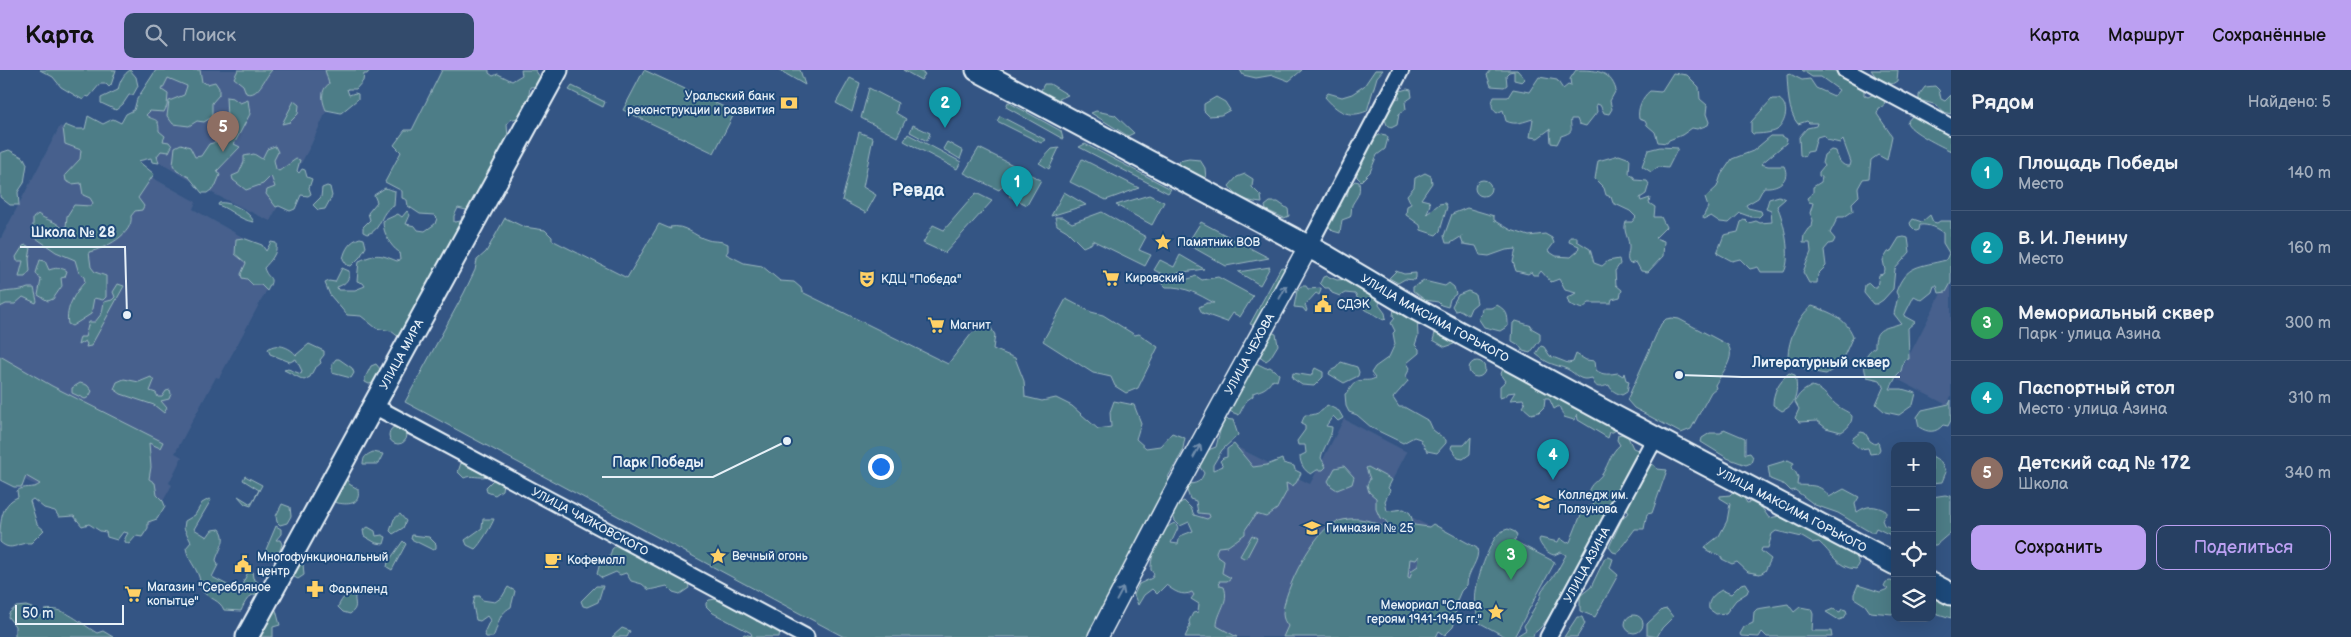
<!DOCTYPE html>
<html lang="ru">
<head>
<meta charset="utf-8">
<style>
  :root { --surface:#274063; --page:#334b6c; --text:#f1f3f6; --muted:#a4afbe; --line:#435978; --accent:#bca0f2 }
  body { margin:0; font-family:"Balsamiq Sans",sans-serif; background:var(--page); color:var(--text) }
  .controls { position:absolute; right:15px; bottom:15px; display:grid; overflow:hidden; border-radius:10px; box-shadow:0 5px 20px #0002 }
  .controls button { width:45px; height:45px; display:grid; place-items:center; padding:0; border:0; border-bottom:1px solid var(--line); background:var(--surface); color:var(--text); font:25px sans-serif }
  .scale { position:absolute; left:15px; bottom:12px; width:109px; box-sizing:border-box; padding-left:5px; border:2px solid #e8f1f8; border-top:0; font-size:14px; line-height:18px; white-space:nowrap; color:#e8f1f8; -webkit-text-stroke:4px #1f4a7a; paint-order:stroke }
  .you { position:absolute; left:880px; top:396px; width:18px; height:18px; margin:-12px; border:4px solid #fff; border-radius:50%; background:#1a73e8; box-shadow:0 0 0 8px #1a73e833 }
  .badge { display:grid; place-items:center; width:32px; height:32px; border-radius:50%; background:var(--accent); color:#fff; font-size:16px; font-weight:700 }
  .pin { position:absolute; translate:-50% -41px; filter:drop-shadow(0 1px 2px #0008) }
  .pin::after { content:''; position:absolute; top:26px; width:18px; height:15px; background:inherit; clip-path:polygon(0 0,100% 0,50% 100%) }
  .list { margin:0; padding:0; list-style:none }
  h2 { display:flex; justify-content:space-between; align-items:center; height:65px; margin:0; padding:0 20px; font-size:21px }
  h2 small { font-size:16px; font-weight:400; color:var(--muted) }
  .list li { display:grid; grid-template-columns:32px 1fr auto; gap:15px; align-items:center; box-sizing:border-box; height:75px; padding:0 20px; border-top:1px solid var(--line) }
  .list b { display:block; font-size:19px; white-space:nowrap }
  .list p { margin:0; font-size:16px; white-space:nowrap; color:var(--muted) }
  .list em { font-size:16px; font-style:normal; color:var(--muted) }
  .actions { display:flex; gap:10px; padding:15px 20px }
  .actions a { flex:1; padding:11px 0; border:1px solid var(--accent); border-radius:10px; text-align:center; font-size:18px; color:var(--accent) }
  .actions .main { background:var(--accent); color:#111 }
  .icon { flex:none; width:28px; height:28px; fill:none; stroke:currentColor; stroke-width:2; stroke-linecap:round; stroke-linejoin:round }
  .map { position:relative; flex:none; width:1951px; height:567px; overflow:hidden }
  header { display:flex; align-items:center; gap:30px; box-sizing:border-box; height:70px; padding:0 25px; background:var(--accent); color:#111 }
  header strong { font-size:24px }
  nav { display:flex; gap:28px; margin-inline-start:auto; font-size:18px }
  .search { width:350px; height:45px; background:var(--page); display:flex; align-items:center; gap:12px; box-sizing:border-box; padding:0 18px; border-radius:10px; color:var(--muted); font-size:19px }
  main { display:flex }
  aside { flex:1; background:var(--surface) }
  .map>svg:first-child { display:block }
  .built { fill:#46618d }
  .green { fill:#4e7d87; stroke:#9bb7c0; fill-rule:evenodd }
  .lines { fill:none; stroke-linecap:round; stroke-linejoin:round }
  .minor-casing { stroke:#e8f1f8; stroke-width:19 }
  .tertiary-casing { stroke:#e8f1f8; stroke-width:22 }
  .secondary-casing { stroke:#e8f1f8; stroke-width:25 }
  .minor { stroke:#1f4a7a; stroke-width:15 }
  .tertiary { stroke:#1f4a7a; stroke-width:19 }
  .secondary { stroke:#1f4a7a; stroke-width:21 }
  .oneway { stroke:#6f8dac }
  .labels { text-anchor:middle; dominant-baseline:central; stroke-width:4; stroke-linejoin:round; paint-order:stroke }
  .poi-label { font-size:12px; fill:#e8f1f8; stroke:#1f4a7a; text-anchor:start }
  .street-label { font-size:12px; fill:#e8f1f8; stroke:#1f4a7a }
  .district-label { font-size:18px; font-weight:bold; fill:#e8f1f8; stroke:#1f4a7a }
  .leader { fill:none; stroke:#e8f1f8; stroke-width:2 }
  .callout-dot { fill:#e8f1f8; stroke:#1f4a7a; stroke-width:2 }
  .callout-label { font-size:14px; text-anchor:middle; font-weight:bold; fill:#e8f1f8; stroke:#1f4a7a; stroke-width:4; stroke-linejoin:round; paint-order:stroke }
</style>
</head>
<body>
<header>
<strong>Карта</strong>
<div class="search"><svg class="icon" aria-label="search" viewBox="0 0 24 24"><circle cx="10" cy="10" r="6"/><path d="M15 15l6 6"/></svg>Поиск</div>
<nav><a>Карта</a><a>Маршрут</a><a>Сохранённые</a></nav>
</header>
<main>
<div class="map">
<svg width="1951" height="567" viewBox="0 0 1951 567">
  <rect width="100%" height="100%" fill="#345584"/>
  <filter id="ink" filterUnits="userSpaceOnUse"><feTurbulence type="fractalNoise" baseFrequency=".02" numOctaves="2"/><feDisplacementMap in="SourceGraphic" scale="10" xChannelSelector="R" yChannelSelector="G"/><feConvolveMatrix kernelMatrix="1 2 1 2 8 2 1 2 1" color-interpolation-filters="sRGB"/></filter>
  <g filter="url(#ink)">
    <!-- built -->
    <path class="built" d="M168 0H345L311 75 270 151 216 125 127 74Z
      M60 56 196 132 193 139 258 176 269 216 219 308 216 307 175 383 182 387 169 413 172 415 143 467 0 398V170Z
      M1949 208 1951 209V326L1947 335 1897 309Z
      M1344 349 1407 382 1388 418 1390 420 1382 437 1403 448 1406 444 1476 482 1432 567H1231L1205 553 1212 538 1164 512 1237 377 1310 414Z"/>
    <!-- green -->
    <path class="green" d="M40 0H116L111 15 109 17 106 14H100L89 27 86 26 83 30 61 17 53 7Z
      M130 0 136 7 138 16 133 25H129L123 34 116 40 101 33V28L118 20C120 10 124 4 130 0Z
      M156 0H200L202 12 207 14 215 12 219 18V25L212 33V47L204 52 197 51 189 56 173 54 167 46 169 31 184 25 187 16 168 8 162 20 168 24 167 36 164 42 150 41 146 45C154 52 159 46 159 61L165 66 163 71 169 72 172 76 169 82 161 81 157 86 159 93 152 92 151 88 138 91 154 104 138 128 144 136 142 140 135 141 131 146C134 164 104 179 89 182L91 197 95 202 106 206V227L103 230 94 228 91 244 72 256 68 254C65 239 75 222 85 212L84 207 79 203 75 190 56 182 33 166V148L38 144C46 151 55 150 62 158L66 157 67 146 74 135 91 136 93 133 90 128 83 125 81 113 72 114 66 111 65 105 80 89 81 80 65 74 63 58 65 55 75 59H85L88 46 103 54 113 49 121 53 126 44 134 40 137 29Z
      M238 0H272C264 8 258 28 246 23L243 15 234 8Z
      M325 0H370L367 4H364L363 11 356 19H347L349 25 355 23 358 24V29L341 43 326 40C322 31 320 20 329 14Z
      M442 0H489V3L493 6 498 4 512 11 522 5 521 0H535L543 11 540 16 530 17 529 24 531 28 521 47 510 50 507 54 508 69 494 92 496 97 476 130 466 140 458 138 454 146V152L461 151 462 146 466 147 400 268 391 261 376 258 361 246 347 245 330 225 325 213 329 211 335 212 342 198 349 201C350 209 346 214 337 217L338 220H355L365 216 363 213 357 211 359 191C378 183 379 184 397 191L400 190 399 182C390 176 383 163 383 151L398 144 402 147 407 141 410 145 406 154 415 156 418 160 425 161 435 154 437 148 434 145 420 144 408 136 407 130 402 128V121L385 112 401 82 394 75 405 60H412Z
      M644 0 735 42 714 83 623 40Z
      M779 0H800L805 15Z
      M903 0H917L925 4 921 10Z
      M1240 0H1302L1289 11 1273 5 1256 8 1243 5Z
      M1375 0H1383L1377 7 1367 41C1348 49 1337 41 1325 27L1328 23 1342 27 1352 24 1364 16Z
      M1491 0H1517L1525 9 1522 12 1514 10V1L1509 2 1506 5 1507 15 1504 17 1491 16 1487 5Z
      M1576 0C1595 0 1610 0 1616 20L1610 31 1612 39 1609 44 1604 43 1600 35 1596 34 1597 42 1586 56 1579 54 1577 49H1571C1569 59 1577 61 1561 66L1557 74 1551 73 1550 59 1538 68 1530 67 1533 49C1525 51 1516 56 1506 51L1503 40 1497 43C1491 39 1491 33 1494 27H1508L1513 19 1529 22 1539 7 1557 10 1563 19 1568 15 1571 16 1570 9Z
      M1802 0 1840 1 1854 10 1853 14 1864 19V25L1868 27 1874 24 1885 26 1884 37 1879 38 1877 44 1892 66 1887 90 1878 85 1871 90 1869 108 1863 109 1858 118 1859 126 1852 133 1853 141 1844 147H1838L1830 163 1835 169 1833 173 1829 174 1824 180 1826 196 1818 204 1817 213H1809L1803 202 1811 182 1810 173H1803L1804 165 1808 159 1812 157 1813 150 1810 143 1813 133 1809 132 1807 128 1813 123V117L1821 112 1822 107 1819 106V102L1824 96 1822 93 1824 85 1831 80 1836 81C1838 89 1841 97 1850 96L1851 92 1843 70 1840 73 1827 70 1824 65 1817 67 1813 81 1807 82 1804 87 1800 85 1799 67 1807 58 1816 56 1817 53H1809L1807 51 1798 54C1788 43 1788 20 1787 5L1790 4 1802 10 1810 9 1816 18 1834 26 1839 20 1821 7H1812Z
      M1871 0H1898L1897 11 1892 14 1877 8Z
      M1673 3 1687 5 1699 17 1700 29 1707 35 1706 44 1709 52 1708 55 1697 59 1692 58 1682 65 1669 70 1667 73 1658 72 1655 62 1647 55 1645 51 1639 49C1637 39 1642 27 1650 21L1661 22Z
      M850 8 860 13 852 42 836 33Z
      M1044 14H1050L1068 25 1057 30 1046 25 1041 20Z
      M572 16 605 32 603 37 569 20Z
      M1935 16 1939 20 1941 29 1945 31 1951 25V44L1943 42 1937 35 1919 30V25L1925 17Z
      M869 18 898 33 896 43 906 49 897 67 861 48Z
      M1407 19 1411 20 1412 27 1405 32 1406 39 1399 44 1397 55 1391 58 1387 55 1383 44 1391 29 1400 28 1398 25 1400 21Z
      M226 27 233 28 240 33 248 30 250 44 234 74 240 77 217 101 220 105 215 117 207 123H202L189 107 177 101 173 95 175 77 181 74 190 77 195 87 201 86 209 74 227 69V62L219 58 227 48Z
      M1216 27 1225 32 1230 40 1221 45 1209 46 1204 41V34Z
      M1772 29H1779C1790 36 1786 52 1777 60 1772 63 1760 64 1753 64L1751 62V52Z
      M294 31 299 35 298 44 290 52 282 54Z
      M1008 32 1061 61 1063 69 1006 37Z
      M1096 41 1115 45 1134 63 1128 66 1091 43Z
      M1913 45 1951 55V81C1941 76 1909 61 1907 52Z
      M1000 46 1046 70 1041 73 997 51Z
      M913 55 930 63 927 71 910 62Z
      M859 62 873 68 863 117 876 125 866 143 842 130Z
      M908 64 961 92 957 99 904 71Z
      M1381 64 1386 65 1388 68 1385 79 1377 85 1370 102 1361 111 1357 107 1356 101 1362 95 1371 70Z
      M1771 66H1781L1787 69 1786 73 1761 94 1768 96H1784C1791 111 1777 118 1764 117L1758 128 1746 135 1748 138 1761 141 1762 144 1759 147H1751L1740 143 1729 153 1720 152 1711 146 1704 149 1703 147 1708 137 1705 128 1717 117 1721 105 1732 89 1753 81Z
      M947 72 963 81 960 89 943 79Z
      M1085 74 1171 119 1168 123 1079 77Z
      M275 76 278 82 274 90 276 99 279 101 296 89 300 90 297 101 299 103 302 99 305 100 307 107 312 109 309 118 311 124 308 126 301 125 295 139 290 141 279 136 276 137 266 124 267 120 275 117 271 106 263 114 246 120 233 110 232 106 239 103 244 92V86L254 84 262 89 267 79Z
      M1660 77 1678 78 1668 98 1658 97 1651 102 1642 96 1648 80Z
      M979 78 1019 98 999 120 964 103Z
      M1059 78 1049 99 1039 93 1052 79Z
      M9 80 24 88 27 94 24 113 18 122 19 135H10L0 127V83Z
      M1619 85 1630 89 1629 104 1634 107 1635 110 1647 111 1649 114 1646 124 1640 128 1641 131 1650 128 1649 133 1655 137 1654 147H1661L1666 157 1655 168 1664 171 1663 186 1648 202 1641 201 1636 192 1630 194C1626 189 1628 186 1629 179 1630 168 1622 162 1626 152H1632L1636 147 1630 141 1613 133 1611 127 1606 125 1604 118 1595 109 1598 91Z
      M1082 89 1139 118 1106 130 1070 112Z
      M1189 89 1200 90 1205 98 1206 109 1191 105 1189 99 1180 96 1179 91Z
      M1425 103 1431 106 1432 113 1421 129 1429 131 1430 134 1427 144 1439 134 1445 133 1447 137 1440 161 1436 165 1421 160 1420 155 1406 145 1407 136 1411 134 1407 125 1414 117 1415 108Z
      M1029 104 1041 110 1027 135 1009 126Z
      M1245 104 1253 109 1252 117 1261 126 1262 133C1248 132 1236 127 1229 116L1237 107Z
      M1475 118a8 8 0 1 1 16 0a8 8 0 1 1-16 0Z
      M1355 111 1359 112C1361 124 1357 126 1352 135 1351 139 1352 143 1350 147L1342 150 1340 163 1333 161 1328 156V151L1333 148 1336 140 1341 136 1340 132 1342 126H1347L1349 117Z
      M327 116 330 117 332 126 325 139 318 140 313 135 321 127 322 118Z
      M385 118 395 121 394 136C379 140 383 161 367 164L363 162V157L370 150 368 143 377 132 374 125Z
      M1064 122 1086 135 1051 146Z
      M976 123 992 131 945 183 923 173 933 155 944 160Z
      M1149 125 1164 132 1152 155 1116 135Z
      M1779 126 1785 129 1777 136C1784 150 1792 188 1784 202H1761L1758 197 1750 199 1740 189 1732 191 1717 183 1724 165 1738 162 1741 152 1745 149 1749 153 1756 151 1760 153 1772 152 1771 141 1766 139 1769 129Z
      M1270 132H1278L1288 139 1289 146 1284 148 1266 140 1265 136Z
      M219 133C230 131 249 141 254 152 239 150 232 140 218 135Z
      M1467 138 1494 146V150L1511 160 1529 166 1545 164 1552 168 1554 173 1548 181 1556 186 1571 187 1578 181 1579 176 1569 172 1570 167H1577V171L1590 179 1594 193 1602 196 1608 191 1619 189 1620 194 1615 201 1616 215 1622 220 1620 227 1612 229 1611 233H1589L1582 239 1569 234 1567 228 1576 223 1565 220 1559 209 1551 212 1541 201 1538 205H1533L1531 202 1528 204 1516 201 1513 192 1516 179 1506 180 1489 186 1480 185 1476 176 1463 174 1461 168 1462 166 1451 173H1446L1444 166 1452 144Z
      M1102 142 1146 167 1139 180 1151 185 1145 196 1092 170V173L1083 177 1067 161 1057 155 1055 147H1063L1072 153Z
      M1930 145 1933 152 1937 153 1940 151H1951V213L1946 222 1939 223 1937 216H1934L1932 222 1922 230 1914 226 1904 246 1915 252 1908 258 1909 289 1904 290 1901 301 1897 305 1890 319H1902L1916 323 1913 335 1899 345 1885 342 1876 334 1884 316 1880 310 1867 307C1862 296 1864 283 1875 277 1874 256 1887 259 1901 253L1894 244 1898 226 1896 222C1906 194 1920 197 1946 190L1949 183 1943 173V163C1937 158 1928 154 1920 155L1919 160 1916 161 1911 156 1910 153 1913 149 1922 152Z
      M505 148 524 157 545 160 552 167V170L627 208 659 154 671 159 670 157C686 154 693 166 708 170 715 172 720 170 728 174V181L726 184 744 193 762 196 780 211 794 212 801 218 802 222 948 294 972 263 989 254 995 265 993 279 1015 288 1024 311 1025 327 1042 331 1056 328 1072 336 1098 359 1111 357 1110 342 1114 331 1134 335 1141 353 1136 369 1146 378 1160 376 1172 363 1185 368 1182 383 1168 407 1171 409 1087 567H844L405 332 464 223 475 200 477 190 486 182Z
      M1201 152 1269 188 1226 196 1187 174Z
      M1904 167 1908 168 1910 182 1895 199 1893 219 1883 230 1877 234H1873L1864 223 1865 215 1869 213 1873 217H1877L1879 205 1883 204 1885 200 1883 190 1888 182 1891 181 1899 168Z
      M243 168 262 175 266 181 271 172 276 173C278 184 270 191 264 198 268 211 276 205 267 221L261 215H253L247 209 242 208 241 204 246 193 235 184 236 169Z
      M360 168 364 169 366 177 360 187 351 196 347 195 343 189C345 179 350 171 360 168Z
      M26 175 31 178 29 189 30 201 25 207H19L23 191H17L16 187 23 176Z
      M1180 185 1204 199 1164 205 1154 200 1160 190 1174 197Z
      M40 190 45 191 49 200C54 198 62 197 67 201L65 207 61 208 62 216 53 229 48 231 38 225 41 210 36 203Z
      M1270 197 1260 215 1238 202Z
      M1281 197 1286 200 1255 256 1250 254Z
      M1396 201 1404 204 1416 203V208L1414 210 1405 209 1398 213 1389 208Z
      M1196 206 1202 210 1218 207 1253 226 1240 247 1233 243 1227 252 1202 243 1199 237 1207 233H1214C1198 224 1184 216 1166 217L1160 211 1165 206C1177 210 1184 212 1196 206Z
      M1327 206 1337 210 1349 209 1380 229 1379 235 1385 243 1386 248 1384 250C1378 248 1371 241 1365 240L1355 224 1345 223 1340 226 1332 223 1329 218H1325L1320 213 1323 207Z
      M1424 211 1445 216 1449 213 1454 217 1456 224 1450 229 1448 237 1441 235 1438 232 1425 230 1413 221V217Z
      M118 214 124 216 91 276 86 277 87 274 85 271 78 275 80 267H85L89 252H95L102 243 104 232 112 230 115 227 113 222Z
      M1301 216H1306L1308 219 1321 218V220L1319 225 1316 223 1305 235 1307 240 1306 242 1303 238 1294 237 1297 221Z
      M28 218H34L37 231 36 233 23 227 15 234H6L0 237V223C10 220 19 222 28 218Z
      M1468 221 1475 224 1477 233 1471 238 1468 245 1460 240 1455 241 1452 236 1458 225Z
      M1066 229 1091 242 1103 245 1135 265 1139 264 1158 277 1138 318 1126 323 1115 316 1111 307 1093 303 1043 271Z
      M1399 235 1417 248 1418 266 1415 275 1419 279V283L1407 293 1410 298 1406 306 1408 311 1393 328 1399 337H1404L1429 351 1433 360 1446 370V373L1437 383 1427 381 1420 369 1414 367 1403 373 1372 358 1357 345 1349 342 1346 336 1345 324C1350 321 1352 313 1358 311 1364 309 1369 312 1375 308L1371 303 1375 297 1389 287 1395 274 1393 263 1395 261 1391 253 1395 248 1393 246 1394 239Z
      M1497 235C1507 241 1508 244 1508 256L1500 261 1484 257 1478 248 1481 245 1482 238H1491Z
      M1812 236C1830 242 1846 248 1853 266L1840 295 1826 304C1811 302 1799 298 1788 287 1788 271 1798 246 1812 236Z
      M1672 248 1679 249 1728 275C1736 288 1722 303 1715 315L1716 318 1711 322 1691 359 1681 363 1634 338 1627 330 1661 254 1666 249Z
      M1516 251 1532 256 1531 258 1540 263V270L1530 283 1523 281 1519 275 1512 271 1513 253Z
      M1436 260 1456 271 1454 274 1445 277 1433 270Z
      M1268 261 1276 264 1278 275 1270 288 1266 291 1257 284Z
      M309 274 324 281V285L320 290 321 293 314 299 310 307 304 310 284 300 288 299 301 304 302 301 296 289 290 292 270 284 268 279C276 272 290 277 296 285Z
      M1541 276 1544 277 1550 286 1568 293 1573 292 1576 284 1586 290 1595 291 1596 300C1603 306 1610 304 1618 303L1623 306 1624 303 1626 310 1629 311 1627 322 1622 325C1617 323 1612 322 1609 315 1598 318 1596 319 1592 308 1579 312 1577 304 1567 299 1554 294 1549 295 1536 284Z
      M0 286 52 316 163 372 160 378 149 373 151 397 149 409 155 413 157 425 163 431 165 436 157 449 148 452V458L142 467 136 466 129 474 125 472V468L128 463 123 462 117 470 107 467 106 462 100 461 89 454 82 456 74 446 59 447 55 441 44 438 33 429 30 431 37 454 44 460 31 473C17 472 12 483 0 472 0 454 0 434 18 427L17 421C24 415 33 420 40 414L26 406 22 417H14L0 410Z
      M336 289H339L352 298 354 303 351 308 332 303V294Z
      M1469 299a8 8 0 1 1 16 0a8 8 0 1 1-16 0Z
      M1254 292 1266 298 1270 297 1279 304 1277 311 1273 309C1266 320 1263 319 1253 323V326L1246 331 1239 345 1229 341 1228 334Z
      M1341 292 1357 297 1359 302 1358 306 1344 313 1329 304 1330 301 1336 298Z
      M376 294 381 300 377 312 369 314 365 312V308L371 296Z
      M1315 298 1323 302V307L1314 316 1302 315 1292 308 1293 303 1311 306Z
      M1503 298 1617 359 1613 362H1610L1608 368 1578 350 1577 344 1574 350 1564 347 1559 336 1554 339 1549 328H1545L1544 337 1539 342 1531 344 1523 337 1525 334 1523 329 1510 330 1515 322 1508 323 1506 326 1500 328V316L1506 311 1501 304Z
      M1789 303 1795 305C1798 320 1798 334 1782 341L1773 335C1773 322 1779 311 1789 303Z
      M151 307 154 311 150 321 156 323 158 327H162L166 321 170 320 171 324 169 329 161 331 167 338 164 343 154 335 121 324 114 319 117 312 124 309 139 312Z
      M80 313 87 315 92 321 89 327 85 329 72 323V318Z
      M1812 316C1824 319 1830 331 1839 337 1844 341 1848 341 1852 346 1852 354 1847 359 1841 362L1826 358 1817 351 1799 352 1795 348 1799 339 1795 332C1798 324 1804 320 1812 316Z
      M1951 330V350L1948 356 1943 355C1936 363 1928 363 1919 357L1917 347 1922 340 1949 334Z
      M1327 335 1339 341 1343 348 1338 351 1333 346 1326 356 1332 357C1332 368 1323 377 1321 388L1326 397 1323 400H1317L1311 404C1304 401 1300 393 1300 386L1306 383 1305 375H1298L1297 371 1305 360V356L1301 354 1305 345C1314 346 1323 342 1327 335Z
      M1223 349 1233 350 1238 365 1222 380 1213 395V400L1223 396 1220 391 1223 388 1227 387V379L1234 374 1253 397 1267 395 1282 389 1283 393 1294 396 1295 400 1301 403 1296 413 1292 416 1286 413 1287 421 1277 439 1266 447 1256 444 1245 460V464L1228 476 1218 477 1216 482 1217 486 1224 491 1222 503 1231 508 1227 511H1219L1220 516 1224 517C1230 532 1217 542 1217 556L1237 567H1185L1190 556 1189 551 1193 543 1198 542 1199 534 1191 529 1194 525 1192 522C1182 527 1174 521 1166 515L1157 524 1152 519 1144 525 1138 535 1134 525 1139 514 1152 508 1154 504 1151 500C1150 487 1160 457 1175 453L1178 458 1171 473 1178 474 1180 466 1193 461 1189 452 1180 456 1175 451C1171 443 1176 434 1184 431L1191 438 1194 445 1207 449 1210 447 1209 444 1198 443 1196 431 1190 429 1186 418 1187 414C1196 414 1201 412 1204 403L1196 391 1208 380 1216 377Z
      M389 365a9 9 0 1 1 18 0a9 9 0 1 1-18 0Z
      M1724 359 1745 368V384L1750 383 1753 387 1751 393 1746 395 1727 388 1701 372 1702 368 1710 363H1721Z
      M1861 362 1865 363 1870 371 1875 374 1878 372 1880 379 1878 383 1870 384 1868 378 1860 379 1852 372 1853 368Z
      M1621 364 1628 367 1633 378 1640 381 1564 520C1559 530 1544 558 1534 563L1533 567H1515L1526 560 1524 556 1540 528 1542 520 1556 503 1566 485 1561 482 1554 485C1548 484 1540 476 1539 470L1540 468 1558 472 1560 468 1567 473 1570 472 1580 447 1586 438 1593 435 1596 426 1590 425 1588 423C1590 413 1598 411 1603 403 1609 393 1611 382 1620 375L1617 370 1618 365Z
      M1471 367 1470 384 1463 389 1458 388 1451 378 1452 375H1464Z
      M373 382 383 384 378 394H363C363 387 366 385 373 382Z
      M1932 386 1940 391 1946 402 1942 412 1932 413Z
      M462 390 488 402 487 406C479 409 472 404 464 408L458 402Z
      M1788 390 1794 393 1791 399 1795 401 1798 407 1797 415C1810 416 1821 413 1829 427L1844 419 1859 427 1855 434 1857 442C1867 435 1875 435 1886 441V444L1882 450 1884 455 1895 459V467L1876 458 1874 462H1870L1838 443 1815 435 1795 420 1791 421 1785 415 1770 409 1768 396Z
      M1648 394 1654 395 1657 399 1667 400 1652 443 1647 444 1644 459H1635L1617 483 1613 482 1609 477 1623 447 1629 443 1625 436Z
      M1344 396 1354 407 1352 414 1337 420 1331 416 1328 411 1335 398Z
      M1368 397 1392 410 1388 418 1390 420 1385 431 1387 441 1404 439 1410 443 1414 455 1429 457 1433 454 1477 478C1481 490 1467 501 1467 515L1461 521 1455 535 1456 548 1453 557 1445 565 1439 561 1436 567H1283L1288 556C1285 552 1283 549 1283 543 1284 520 1314 460 1336 452 1358 444 1376 452 1394 462L1385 450 1380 448 1376 439V428L1369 422 1367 415 1370 409 1366 398ZM1419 486 1418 496 1412 500 1410 508 1408 507 1410 489 1416 490Z
      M245 406 262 415 251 436 245 434 238 426 251 434 259 420 243 410Z
      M346 407 349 414 358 419C358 422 359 425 358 427 356 437 338 434 332 431Z
      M493 410H501L503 413 502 420 495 425 487 422 486 417Z
      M1736 418 1741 422 1747 433 1751 432 1762 438 1769 448 1785 445 1848 480 1857 488 1859 495 1856 499C1837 498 1831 482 1819 472L1812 473 1802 467 1776 461 1772 464 1768 478H1762L1761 481 1771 489 1765 501 1760 504 1748 502 1737 492 1732 494 1722 489 1720 485 1708 482 1705 477 1719 466 1727 451 1730 434 1720 428V426L1730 425Z
      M1945 425 1951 426V462L1936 475H1932V427Z
      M209 429 211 430 194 459 207 467 212 460 220 459C228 470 219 479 216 490L218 495 212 507 239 521 249 500 252 501 253 508 260 514 258 518 259 524C248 524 245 532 241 541L224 540C220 530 210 529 203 522 198 517 201 512 199 507 196 497 188 490 186 478L191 472 184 458 185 451 195 445 202 433Z
      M282 434 290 437 291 446 287 453 280 455 277 452 276 446Z
      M400 444 406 451 403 458 393 464 390 461 394 449Z
      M483 449H494C492 455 480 475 475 479L467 475 465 470 482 458Z
      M276 456 281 459V464L276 470H280L282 474C280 481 278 486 270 487L265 482Z
      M368 457 375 461 376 466 382 465 386 467 384 474 376 473 364 466 363 460Z
      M1508 459 1515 462 1517 466 1514 471 1555 492 1514 567H1506L1480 553C1470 530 1478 506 1487 484 1492 474 1495 462 1508 459Z
      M412 465 429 467 436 474V478L433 480 411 469Z
      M1252 465 1257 468 1246 489 1240 486Z
      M403 471 406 474 392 500 387 497 388 492Z
      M619 473 629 482 656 494 658 498C668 501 688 506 689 518L680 524 673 522 667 516 649 520 642 514 631 511 626 503 620 505 616 502 602 508 597 504 600 493 609 489 612 479Z
      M1609 487 1613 489 1610 498 1618 505 1595 547 1580 541V526L1591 517 1605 488Z
      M303 493 304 505 298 509 292 506 294 494Z
      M1890 511 1895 512V541L1892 544 1870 542 1865 535 1854 528V524L1858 515 1880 522 1888 519 1884 516 1886 512Z
      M1746 513 1749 518 1747 523 1736 530 1726 543 1716 544 1709 539C1707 530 1715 523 1722 520L1731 524 1741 514Z
      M596 516H603L598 532 587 537 583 536 581 531Z
      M508 517 515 521 511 537C497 545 499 555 493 567H486L484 563 490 550 487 546 480 551 476 550 473 535 475 526H480L482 530 495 532 502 527Z
      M358 519 359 524 355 525C354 534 359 537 350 544L343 542 338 537C342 527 348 523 358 519Z
      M1932 521 1951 528V548L1932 542Z
      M716 529C731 533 742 539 755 547L756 551 772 555 780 561 779 567H742L744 564 752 566 751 563 713 543 706 536V533L709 530Z
      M1788 534 1794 542 1800 537 1811 539 1813 544 1812 561H1831L1832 567H1767L1762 562 1759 567 1741 566 1740 564 1744 557 1753 553 1754 542 1757 539Z
      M26 536 32 538 35 547 43 545 45 540C65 536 81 554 97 563L103 561 113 567H15V556L8 547 9 543 16 537Z
      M272 539 276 540 280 555 273 557V567H251L264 553H269L265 548Z
      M1667 539 1673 547 1662 558 1657 567 1647 565V554L1662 540Z
      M1833 539 1840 542 1842 539 1846 540 1847 543 1844 548 1839 550 1826 542Z
      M1625 554a9 9 0 1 1 18 0a9 9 0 1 1-18 0Z
      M1577 547H1582L1585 554 1577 567H1564Z
      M622 558 630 561 627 567H612Z"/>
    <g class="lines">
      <!-- minor casing -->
      <g class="minor-casing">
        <g id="minor">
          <path d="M1845 0 1951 57"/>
          <path d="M1308 177 1401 0"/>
          <path id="s1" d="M374 336 806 567"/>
          <path id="s2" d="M1548 567 1655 368"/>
        </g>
      </g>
      <!-- tertiary casing -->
      <g class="tertiary-casing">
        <g id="tertiary">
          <path id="s3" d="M1098 567 1169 431 1308 177"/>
        </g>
      </g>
      <!-- secondary casing -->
      <g class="secondary-casing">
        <g id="secondary">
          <path id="s4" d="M977 0 1326 186 1412 237 1610 344 1895 494"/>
          <path d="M1932 514 1951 524"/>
          <path id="s5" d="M247 567 557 0"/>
        </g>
      </g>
      <!-- minor -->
      <use href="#minor" class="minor"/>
      <!-- tertiary -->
      <use href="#tertiary" class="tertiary"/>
      <!-- secondary -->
      <use href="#secondary" class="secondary"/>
    </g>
    <!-- one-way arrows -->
    <defs><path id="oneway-shaft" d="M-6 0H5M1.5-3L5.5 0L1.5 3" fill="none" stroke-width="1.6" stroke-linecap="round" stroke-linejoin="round" transform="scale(1.25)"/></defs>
    <g class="oneway">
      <use href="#oneway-shaft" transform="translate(1283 222) rotate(-62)"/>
      <use href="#oneway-shaft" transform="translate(1197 381) rotate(-61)"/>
      <use href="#oneway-shaft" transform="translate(1120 524) rotate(-62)"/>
    </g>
  </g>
  <!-- icons -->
  <defs>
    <g id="bank-bare" transform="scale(1.35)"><path d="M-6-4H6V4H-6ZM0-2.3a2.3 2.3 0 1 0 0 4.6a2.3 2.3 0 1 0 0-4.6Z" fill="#ffd166" stroke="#1f4a7a" stroke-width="2.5" paint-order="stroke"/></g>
    <g id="sight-bare" transform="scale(1.35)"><path d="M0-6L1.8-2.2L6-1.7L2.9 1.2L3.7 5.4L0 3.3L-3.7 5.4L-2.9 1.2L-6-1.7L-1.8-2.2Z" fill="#ffd166" stroke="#1f4a7a" stroke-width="2.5" paint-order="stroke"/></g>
    <g id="supermarket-bare" transform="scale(1.35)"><path d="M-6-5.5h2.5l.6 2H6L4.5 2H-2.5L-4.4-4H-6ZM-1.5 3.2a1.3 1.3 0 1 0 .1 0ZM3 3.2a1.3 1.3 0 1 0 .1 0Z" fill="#ffd166" stroke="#1f4a7a" stroke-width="2.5" paint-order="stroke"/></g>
    <g id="theatre-bare" transform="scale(1.35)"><path d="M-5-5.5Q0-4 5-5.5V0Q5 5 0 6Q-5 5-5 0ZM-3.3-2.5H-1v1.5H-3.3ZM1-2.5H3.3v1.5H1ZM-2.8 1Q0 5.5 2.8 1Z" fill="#ffd166" stroke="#1f4a7a" stroke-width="2.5" paint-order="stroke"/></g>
    <g id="civic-bare" transform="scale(1.35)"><path d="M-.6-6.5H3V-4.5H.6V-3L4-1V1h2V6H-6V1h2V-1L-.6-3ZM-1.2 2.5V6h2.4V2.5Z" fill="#ffd166" stroke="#1f4a7a" stroke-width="2.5" paint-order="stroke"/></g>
    <g id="university-bare" transform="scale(1.35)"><path d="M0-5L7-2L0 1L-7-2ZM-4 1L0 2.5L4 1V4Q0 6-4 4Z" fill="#ffd166" stroke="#1f4a7a" stroke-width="2.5" paint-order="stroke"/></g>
    <g id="school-bare" transform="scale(1.35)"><path d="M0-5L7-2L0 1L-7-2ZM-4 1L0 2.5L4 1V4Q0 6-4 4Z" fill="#ffd166" stroke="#1f4a7a" stroke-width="2.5" paint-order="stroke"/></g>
    <g id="cafe-bare" transform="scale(1.35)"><path d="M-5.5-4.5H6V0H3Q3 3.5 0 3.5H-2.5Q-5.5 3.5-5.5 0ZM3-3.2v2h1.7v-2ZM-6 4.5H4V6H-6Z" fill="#ffd166" stroke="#1f4a7a" stroke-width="2.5" paint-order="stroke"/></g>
    <g id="pharmacy-bare" transform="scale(1.35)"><path d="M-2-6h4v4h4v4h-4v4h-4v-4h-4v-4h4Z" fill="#ffd166" stroke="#1f4a7a" stroke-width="2.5" paint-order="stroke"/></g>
  </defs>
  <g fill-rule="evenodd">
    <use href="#bank-bare" x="789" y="33"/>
    <use href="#sight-bare" x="1163" y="172"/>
    <use href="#supermarket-bare" x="1111" y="208"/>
    <use href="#theatre-bare" x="867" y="209"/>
    <use href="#civic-bare" x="1323" y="234"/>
    <use href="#supermarket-bare" x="936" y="255"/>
    <use href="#university-bare" x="1544" y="432"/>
    <use href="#school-bare" x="1312" y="458"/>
    <use href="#sight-bare" x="718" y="486"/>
    <use href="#cafe-bare" x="553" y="490"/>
    <use href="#civic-bare" x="243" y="494"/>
    <use href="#pharmacy-bare" x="315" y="519"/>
    <use href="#supermarket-bare" x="133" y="524"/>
    <use href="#sight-bare" x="1496" y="542"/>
  </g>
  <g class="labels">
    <!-- poi labels -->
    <g class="poi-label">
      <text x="775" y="26" text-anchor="end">Уральский банк<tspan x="775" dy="14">реконструкции и развития</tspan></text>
      <text x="1177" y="172">Памятник ВОВ</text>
      <text x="1125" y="208">Кировский</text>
      <text x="881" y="209">КДЦ "Победа"</text>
      <text x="1337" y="234">СДЭК</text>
      <text x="950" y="255">Магнит</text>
      <text x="1558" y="425">Колледж им.<tspan x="1558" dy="14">Ползунова</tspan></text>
      <text x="1326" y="458">Гимназия № 25</text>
      <text x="732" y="486">Вечный огонь</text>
      <text x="257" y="487">Многофункциональный<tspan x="257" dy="14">центр</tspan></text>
      <text x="567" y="490">Кофемолл</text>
      <text x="147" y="517">Магазин "Серебряное<tspan x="147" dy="14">копытце"</tspan></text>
      <text x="329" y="519">Фармленд</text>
      <text x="1482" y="535" text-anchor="end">Мемориал "Слава<tspan x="1482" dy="14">героям 1941-1945 гг."</tspan></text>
    </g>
    <!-- street labels -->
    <g class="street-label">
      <text stroke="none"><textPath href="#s4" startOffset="521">УЛИЦА МАКСИМА ГОРЬКОГО</textPath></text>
      <text stroke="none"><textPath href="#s5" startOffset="322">УЛИЦА МИРА</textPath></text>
      <text stroke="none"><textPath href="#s3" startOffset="321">УЛИЦА ЧЕХОВА</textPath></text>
      <text stroke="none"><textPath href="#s4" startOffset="926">УЛИЦА МАКСИМА ГОРЬКОГО</textPath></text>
      <text stroke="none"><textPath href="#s1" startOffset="245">УЛИЦА ЧАЙКОВСКОГО</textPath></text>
      <text stroke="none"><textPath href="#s2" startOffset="82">УЛИЦА АЗИНА</textPath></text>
    </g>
    <!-- district labels -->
    <g class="district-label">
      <text x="918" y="120">Ревда</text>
    </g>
  </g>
  <!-- callouts -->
  <path class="leader" d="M127 245L125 177H20M1679 305L1742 307H1900M787 371L713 407H602"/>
  <g class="callout-dot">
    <circle cx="127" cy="245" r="5"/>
    <circle cx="1679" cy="305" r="5"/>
    <circle cx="787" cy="371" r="5"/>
  </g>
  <g class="callout-label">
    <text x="73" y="167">Школа № 28</text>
    <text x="1821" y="297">Литературный сквер</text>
    <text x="658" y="397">Парк Победы</text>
  </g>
</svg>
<div class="controls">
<button>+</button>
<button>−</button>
<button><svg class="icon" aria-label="locate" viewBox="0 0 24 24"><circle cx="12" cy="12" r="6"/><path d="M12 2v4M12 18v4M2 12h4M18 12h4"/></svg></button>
<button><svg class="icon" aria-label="layers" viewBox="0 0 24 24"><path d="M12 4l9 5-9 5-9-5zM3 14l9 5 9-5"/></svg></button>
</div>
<div class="scale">50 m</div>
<div class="you"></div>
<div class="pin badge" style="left:1017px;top:137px;background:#0f9aa8">1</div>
<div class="pin badge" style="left:945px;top:58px;background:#0f9aa8">2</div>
<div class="pin badge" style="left:1511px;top:510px;background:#2e9e5b">3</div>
<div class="pin badge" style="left:1553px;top:410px;background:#0f9aa8">4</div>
<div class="pin badge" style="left:223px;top:82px;background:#8d6e63">5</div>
</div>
<aside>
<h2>Рядом<small>Найдено: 5</small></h2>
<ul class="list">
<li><span class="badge" style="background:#0f9aa8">1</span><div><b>Площадь Победы</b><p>Место</p></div><em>140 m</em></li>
<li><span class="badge" style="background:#0f9aa8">2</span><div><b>В. И. Ленину</b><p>Место</p></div><em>160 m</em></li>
<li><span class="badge" style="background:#2e9e5b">3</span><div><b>Мемориальный сквер</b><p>Парк · улица Азина</p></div><em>300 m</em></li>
<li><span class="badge" style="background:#0f9aa8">4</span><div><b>Паспортный стол</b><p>Место · улица Азина</p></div><em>310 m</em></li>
<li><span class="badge" style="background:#8d6e63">5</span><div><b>Детский сад № 172</b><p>Школа</p></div><em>340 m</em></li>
</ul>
<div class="actions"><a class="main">Сохранить</a><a>Поделиться</a></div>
</aside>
</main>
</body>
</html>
